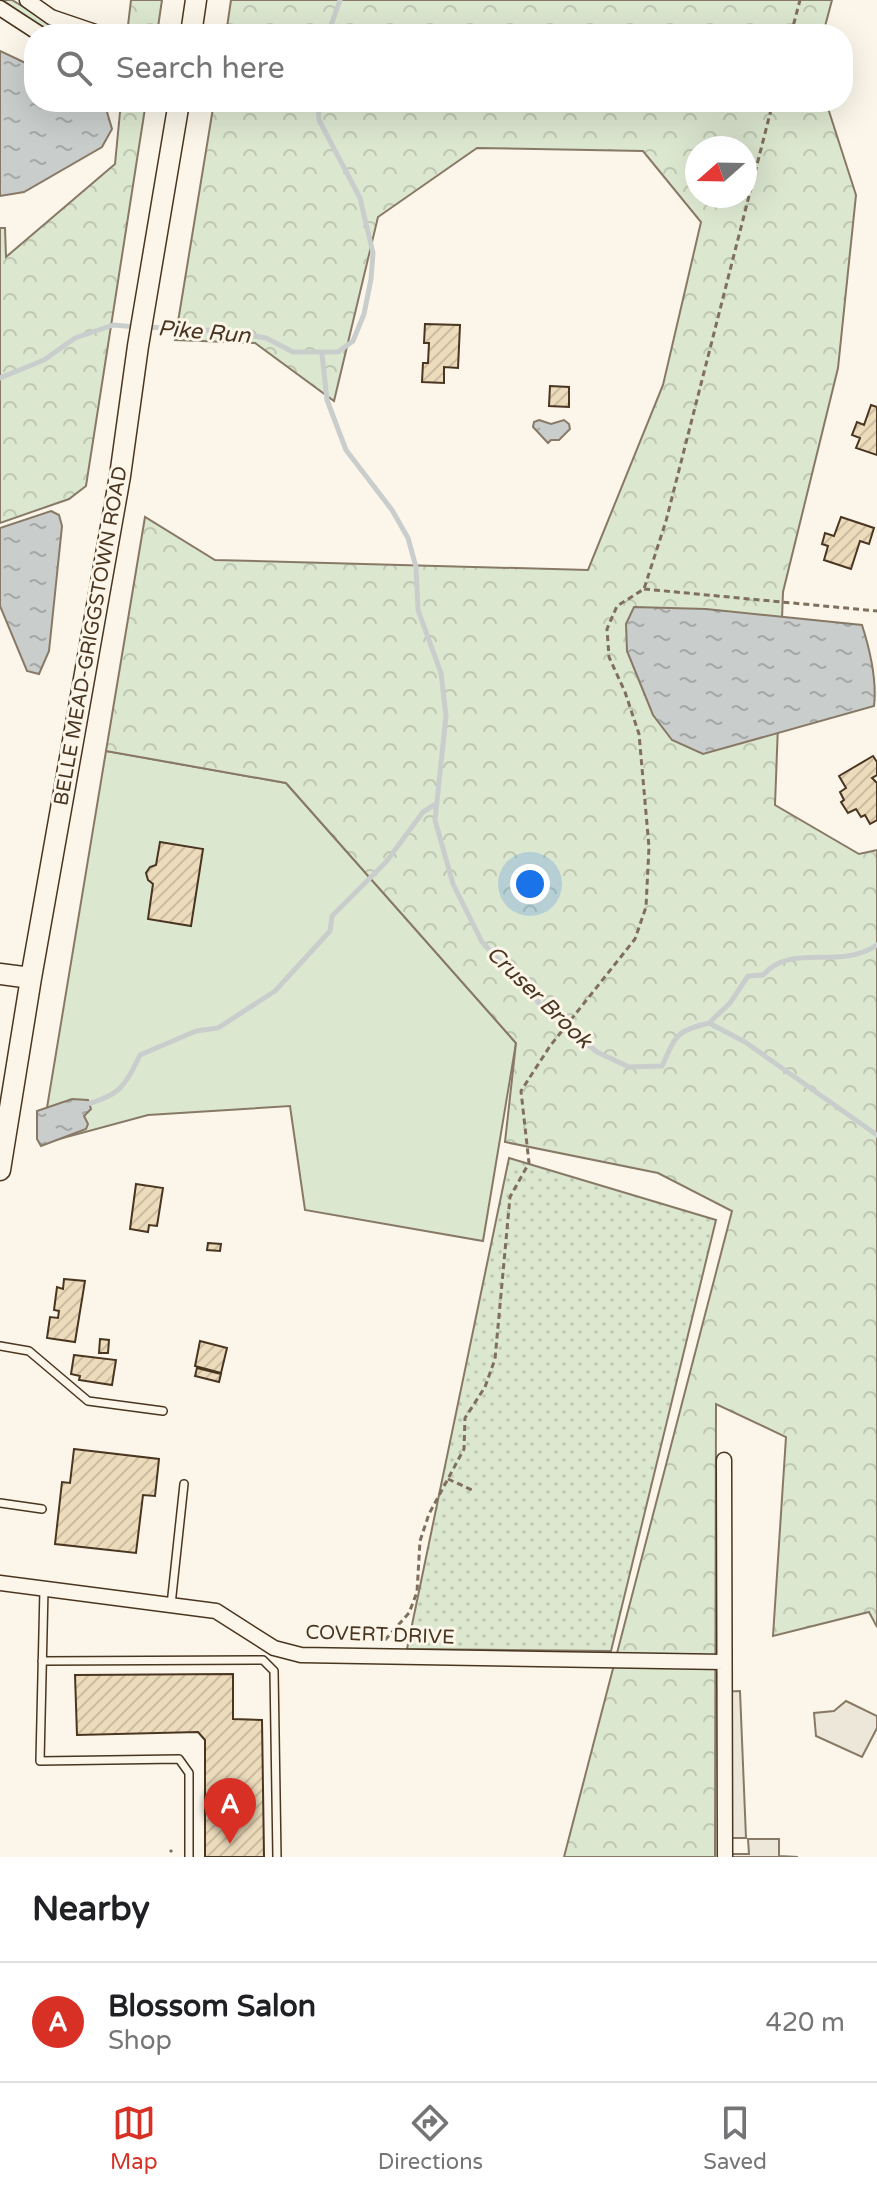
<!DOCTYPE html>
<html lang="en">
<head>
<meta charset="utf-8">
<style>
  :root { --surface:#fff; --page:#f6f6f6; --text:#202124; --muted:#757577; --line:#e0e0e0; --accent:#d93025 }
  body { margin:0; font-family:"Varela Round",sans-serif; background:var(--page); color:var(--text) }
  .compass { position:absolute; left:685px; top:136px; width:72px; height:72px; border-radius:50%; background:var(--surface); box-shadow:0 8px 32px #0002; rotate:250deg }
  .you { position:absolute; left:530px; top:884px; width:28px; height:28px; margin:-20px; border:6px solid #fff; border-radius:50%; background:#1a73e8; box-shadow:0 0 0 12px #1a73e833 }
  .badge { display:grid; place-items:center; width:52px; height:52px; border-radius:50%; background:var(--accent); color:#fff; font-size:26px; font-weight:700 }
  .pin { position:absolute; translate:-50% -66px; filter:drop-shadow(0 2px 4px #0008) }
  .pin::after { content:''; position:absolute; top:42px; width:28px; height:24px; background:inherit; clip-path:polygon(0 0,100% 0,50% 100%) }
  .list { margin:0; padding:0; list-style:none }
  h2 { display:flex; justify-content:space-between; align-items:center; height:104px; margin:0; padding:0 32px; font-size:34px }
  h2 small { font-size:26px; font-weight:400; color:var(--muted) }
  .list li { display:grid; grid-template-columns:52px 1fr auto; gap:24px; align-items:center; box-sizing:border-box; height:120px; padding:0 32px; border-top:2px solid var(--line) }
  .list b { display:block; font-size:30px; white-space:nowrap }
  .list p { margin:0; font-size:26px; white-space:nowrap; color:var(--muted) }
  .list em { font-size:26px; font-style:normal; color:var(--muted) }
  .icon { flex:none; width:44px; height:44px; fill:none; stroke:currentColor; stroke-width:2; stroke-linecap:round; stroke-linejoin:round }
  .map { position:relative; flex:none; width:877px; height:1857px; overflow:hidden }
  .search { position:absolute; background:var(--surface); box-shadow:0 8px 32px #0002; left:24px; right:24px; top:24px; height:88px; display:flex; align-items:center; gap:20px; box-sizing:border-box; padding:0 28px; border-radius:32px; color:var(--muted); font-size:30px }
  .sheet { height:224px; background:var(--surface) }
  nav { display:flex; justify-content:space-around; align-items:center; box-sizing:border-box; height:112px; border-top:2px solid var(--line); background:var(--surface); font-size:22px; color:var(--muted) }
  nav a { display:grid; justify-items:center; gap:4px }
  nav .on { color:var(--accent) }
  .map>svg:first-child { display:block }
  .grass { fill:#dce7d0; stroke:#887966; stroke-width:2 }
  .forest { fill:url(#forest-crowns); stroke:#887966; stroke-width:2; fill-rule:evenodd }
  .park { fill:url(#park-dots); stroke:#887966; stroke-width:2 }
  .parking { fill:#ede7d9; stroke:#887966; stroke-width:2 }
  .water { fill:url(#water-ripples); stroke:#887966; stroke-width:2 }
  .lines { fill:none; stroke-linecap:round; stroke-linejoin:round }
  .stream { stroke:#c9cecd; stroke-width:5 }
  .building { fill:url(#building-hatch); stroke:#4a3520; stroke-width:2 }
  .lane-casing { stroke:#4a3520; stroke-width:10 }
  .street-casing { stroke:#4a3520; stroke-width:17 }
  .secondary-casing { stroke:#4a3520; stroke-width:23 }
  .path { stroke:#7f6f5c; stroke-width:3; stroke-dasharray:6 4; stroke-linecap:butt }
  .lane { stroke:#fbf6e9; stroke-width:7 }
  .street { stroke:#fbf6e9; stroke-width:14 }
  .secondary { stroke:#fbf6e9; stroke-width:20 }
  .labels { text-anchor:middle; dominant-baseline:central; stroke-width:6; stroke-linejoin:round; paint-order:stroke }
  .street-label { font-size:20px; fill:#4a3520; stroke:#fbf6e9 }
  .water-label { font-size:22px; font-style:italic; fill:#4a3520; stroke:#fbf6e9 }
</style>
</head>
<body>
<div class="map">
<svg width="877" height="1857" viewBox="0 0 877 1857">
  <defs>
    <pattern id="forest-crowns" width="20" height="18" patternUnits="userSpaceOnUse" patternTransform="scale(2)"><rect width="20" height="18" fill="#dce7d0"/><path d="M2 6a3 3 0 1 1 6 0M12 15a3 3 0 1 1 6 0" fill="none" stroke="#bec7b2"/></pattern>
    <pattern id="park-dots" width="8" height="8" patternUnits="userSpaceOnUse" patternTransform="scale(2)"><rect width="8" height="8" fill="#dce7d0"/><path d="M2 2h.1M6 6h.1" fill="none" stroke="#bec7b2" stroke-width="1.8" stroke-linecap="round"/></pattern>
    <pattern id="water-ripples" width="26" height="14" patternUnits="userSpaceOnUse" patternTransform="scale(2)"><rect width="26" height="14" fill="#c9cecd"/><path d="M2 4q2-2 4 0t4 0M15 11q2-2 4 0t4 0" fill="none" stroke="#a5a8a6"/></pattern>
    <pattern id="building-hatch" width="6" height="6" patternUnits="userSpaceOnUse" patternTransform="scale(2)"><rect width="6" height="6" fill="#ecdcbc"/><path d="M-1 1l2-2M0 6l6-6M5 7l2-2" fill="none" stroke="#ccbda1"/></pattern>
  </defs>
  <rect width="100%" height="100%" fill="#fbf6e9"/>
  <!-- grass -->
  <path class="grass" d="M2 0H12L54 25 77 34C44 34 28 18 2 0Z
    M106 751 286 783 516 1043 483 1241 305 1210 290 1106 148 1115 41 1144Z"/>
  <!-- forest -->
  <path class="forest" d="M131 0H162L157 34H127Z
    M231 0H832L823 34H226Z
    M121 102H146L86 486 69 499 0 523V228H5L6 257 115 164Z
    M214 102H826L856 195 838 368 783 592 775 805 859 854 877 850V1627L869 1612 773 1636 786 1437 716 1404 715 1857H564L732 1211 658 1173 505 1142 516 1043 286 783 106 751 145 517 215 560 588 570 663 385 701 222 643 151 477 148 378 217 334 401 255 343 175 340ZM697 148H745V196H697Z"/>
  <!-- park -->
  <path class="park" d="M509 1158 716 1220 611 1651 407 1649Z"/>
  <!-- parking -->
  <path class="parking" d="M740 1691 746 1838H731L732 1854H749L748 1839H779V1856L798 1857H718V1692Z
    M846 1701 877 1716V1728L862 1757 816 1736 814 1713 834 1711Z"/>
  <!-- water -->
  <path class="water" d="M0 51 34 67V102H104L112 129 102 147 24 192 0 196Z
    M539 420 551 424 564 420 569 424 570 429 559 440H551L548 443 533 427 534 422Z
    M51 511 59 515 62 526 49 651 39 674 27 671 0 606V528Z
    M634 607 706 609 862 625C870 650 877 680 874 706L703 754 672 740 653 715 627 651 626 624Z
    M72 1099 88 1100 91 1109 84 1116 88 1124 86 1129 41 1146 37 1139V1111Z"/>
  <g class="lines">
    <!-- stream -->
    <path class="stream" d="M328 34 340 0
      M147 327 221 331 266 338 293 352H338L353 341 364 314 371 279 373 253 360 198 319 120 318 102
      M322 354 327 400 346 450 392 510 408 538 416 567 418 610 441 673 446 716 435 820 453 884 482 942 542 1006 597 1052 629 1067 662 1066C676 1035 676 1031 709 1023L745 1042 877 1135
      M0 378 44 360 75 338 113 325 137 327
      M709 1023 730 1003 748 976 763 975C792 942 838 971 877 945
      M84 1105C120 1095 124 1088 140 1055L196 1031 218 1028 275 991 330 931 332 916 386 862 423 812 436 804"/>
  </g>
  <!-- building -->
  <path class="building" d="M425 324 460 325 458 368 444 367V383L422 382 423 363H428L429 343H424Z
    M550 386 569 387V407L549 406Z
    M871 405 877 407V455L856 448 860 438 852 435 857 422 864 425Z
    M841 517 874 528 869 544 860 541 851 569 824 560 828 546 822 544 825 533 834 536Z
    M873 756 877 762V775L872 778 877 783V820L870 824 865 815 861 817 856 809 848 813 841 802 844 800 840 792 846 788 839 776Z
    M160 842 203 849 191 926 148 919 153 884 148 880 146 873 150 867 156 865Z
    M136 1184 163 1188 157 1226 149 1225 148 1232 130 1229Z
    M208 1243 221 1244 220 1251 207 1250Z
    M64 1279 85 1281 75 1342 47 1338 50 1317 58 1318 59 1311 54 1310 57 1287 63 1289Z
    M100 1339 109 1340 108 1353H99Z
    M200 1341 227 1348 221 1373 195 1366Z
    M74 1355 116 1360 112 1385 79 1380 80 1376 71 1374Z
    M197 1368 221 1374 219 1382 195 1376Z
    M74 1449 159 1459 155 1496 143 1495 136 1553 55 1544 62 1482 70 1483Z
    M233 1674V1719L262 1720 264 1857H205V1740L198 1732 77 1735 75 1675Z"/>
  <g class="lines">
    <!-- lane casing -->
    <g class="lane-casing">
      <path id="lane" d="M0 1346 29 1351 88 1401 163 1411
        M0 1503 42 1509
        M44 1589 40 1761 179 1759 189 1773V1857
        M171 1605 184 1484
        M42 1661 263 1660 274 1671 277 1857"/>
    </g>
    <!-- street casing -->
    <g class="street-casing">
      <path id="street" d="M27 0 51 17 101 34
        M0 8 40 34
        M724 1460 725 1857
        M0 1583 216 1611 274 1648 301 1655 724 1662"/>
    </g>
    <!-- secondary casing -->
    <g class="secondary-casing">
      <path id="secondary" d="M191 34 196 0
        M0 974 31 978
        M0 1170 31 978 120 476 138 346 179 102"/>
    </g>
    <!-- path -->
    <path class="path" d="M791 34 800 0
      M644 589 877 611
      M448 1479 472 1490
      M385 1640 409 1613 417 1592 420 1541 429 1514 464 1449 465 1418 485 1387 495 1359 510 1197 529 1163 521 1091 550 1046 635 939 646 907 649 847 639 734 625 692 609 657 607 629 617 606 644 589 666 521 773 102
      M170 1852 172 1850"/>
    <!-- lane -->
    <use href="#lane" class="lane"/>
    <!-- street -->
    <use href="#street" class="street"/>
    <!-- secondary -->
    <use href="#secondary" class="secondary"/>
  </g>
  <g class="labels">
    <!-- street labels -->
    <g class="street-label">
      <text transform="translate(91 636) rotate(-80)">BELLE MEAD-GRIGGSTOWN ROAD</text>
      <text transform="translate(380 1635) rotate(2)">COVERT DRIVE</text>
    </g>
    <!-- water labels -->
    <g class="water-label">
      <text transform="translate(204 332) rotate(5)">Pike Run</text>
      <text transform="translate(539 997) rotate(44)">Cruser Brook</text>
    </g>
  </g>
</svg>
<svg class="compass" viewBox="-18 -18 36 36"><path d="M0-13l5 13h-10z" fill="#e53935"/><path d="M0 13l5-13h-10z" fill="#757577"/></svg>
<div class="you"></div>
<div class="pin badge" style="left:230px;top:1844px">A</div>
<div class="search"><svg class="icon" aria-label="search" viewBox="0 0 24 24"><circle cx="10" cy="10" r="6"/><path d="M15 15l6 6"/></svg>Search here</div>
</div>
<section class="sheet">
<h2>Nearby<small></small></h2>
<ul class="list">
<li><span class="badge">A</span><div><b>Blossom Salon</b><p>Shop</p></div><em>420 m</em></li>
</ul>
</section>
<nav>
<a class="on"><svg class="icon" aria-label="map" viewBox="0 0 24 24"><path d="M3 6l6-2 6 2 6-2v14l-6 2-6-2-6 2zM9 4v14M15 6v14"/></svg>Map</a>
<a><svg class="icon" aria-label="directions" viewBox="0 0 24 24"><path d="M12 3l9 9-9 9-9-9zM9 14v-3h6M13 9l2 2-2 2"/></svg>Directions</a>
<a><svg class="icon" aria-label="saved" viewBox="0 0 24 24"><path d="M7 4h10v16l-5-4-5 4z"/></svg>Saved</a>
</nav>
</body>
</html>
